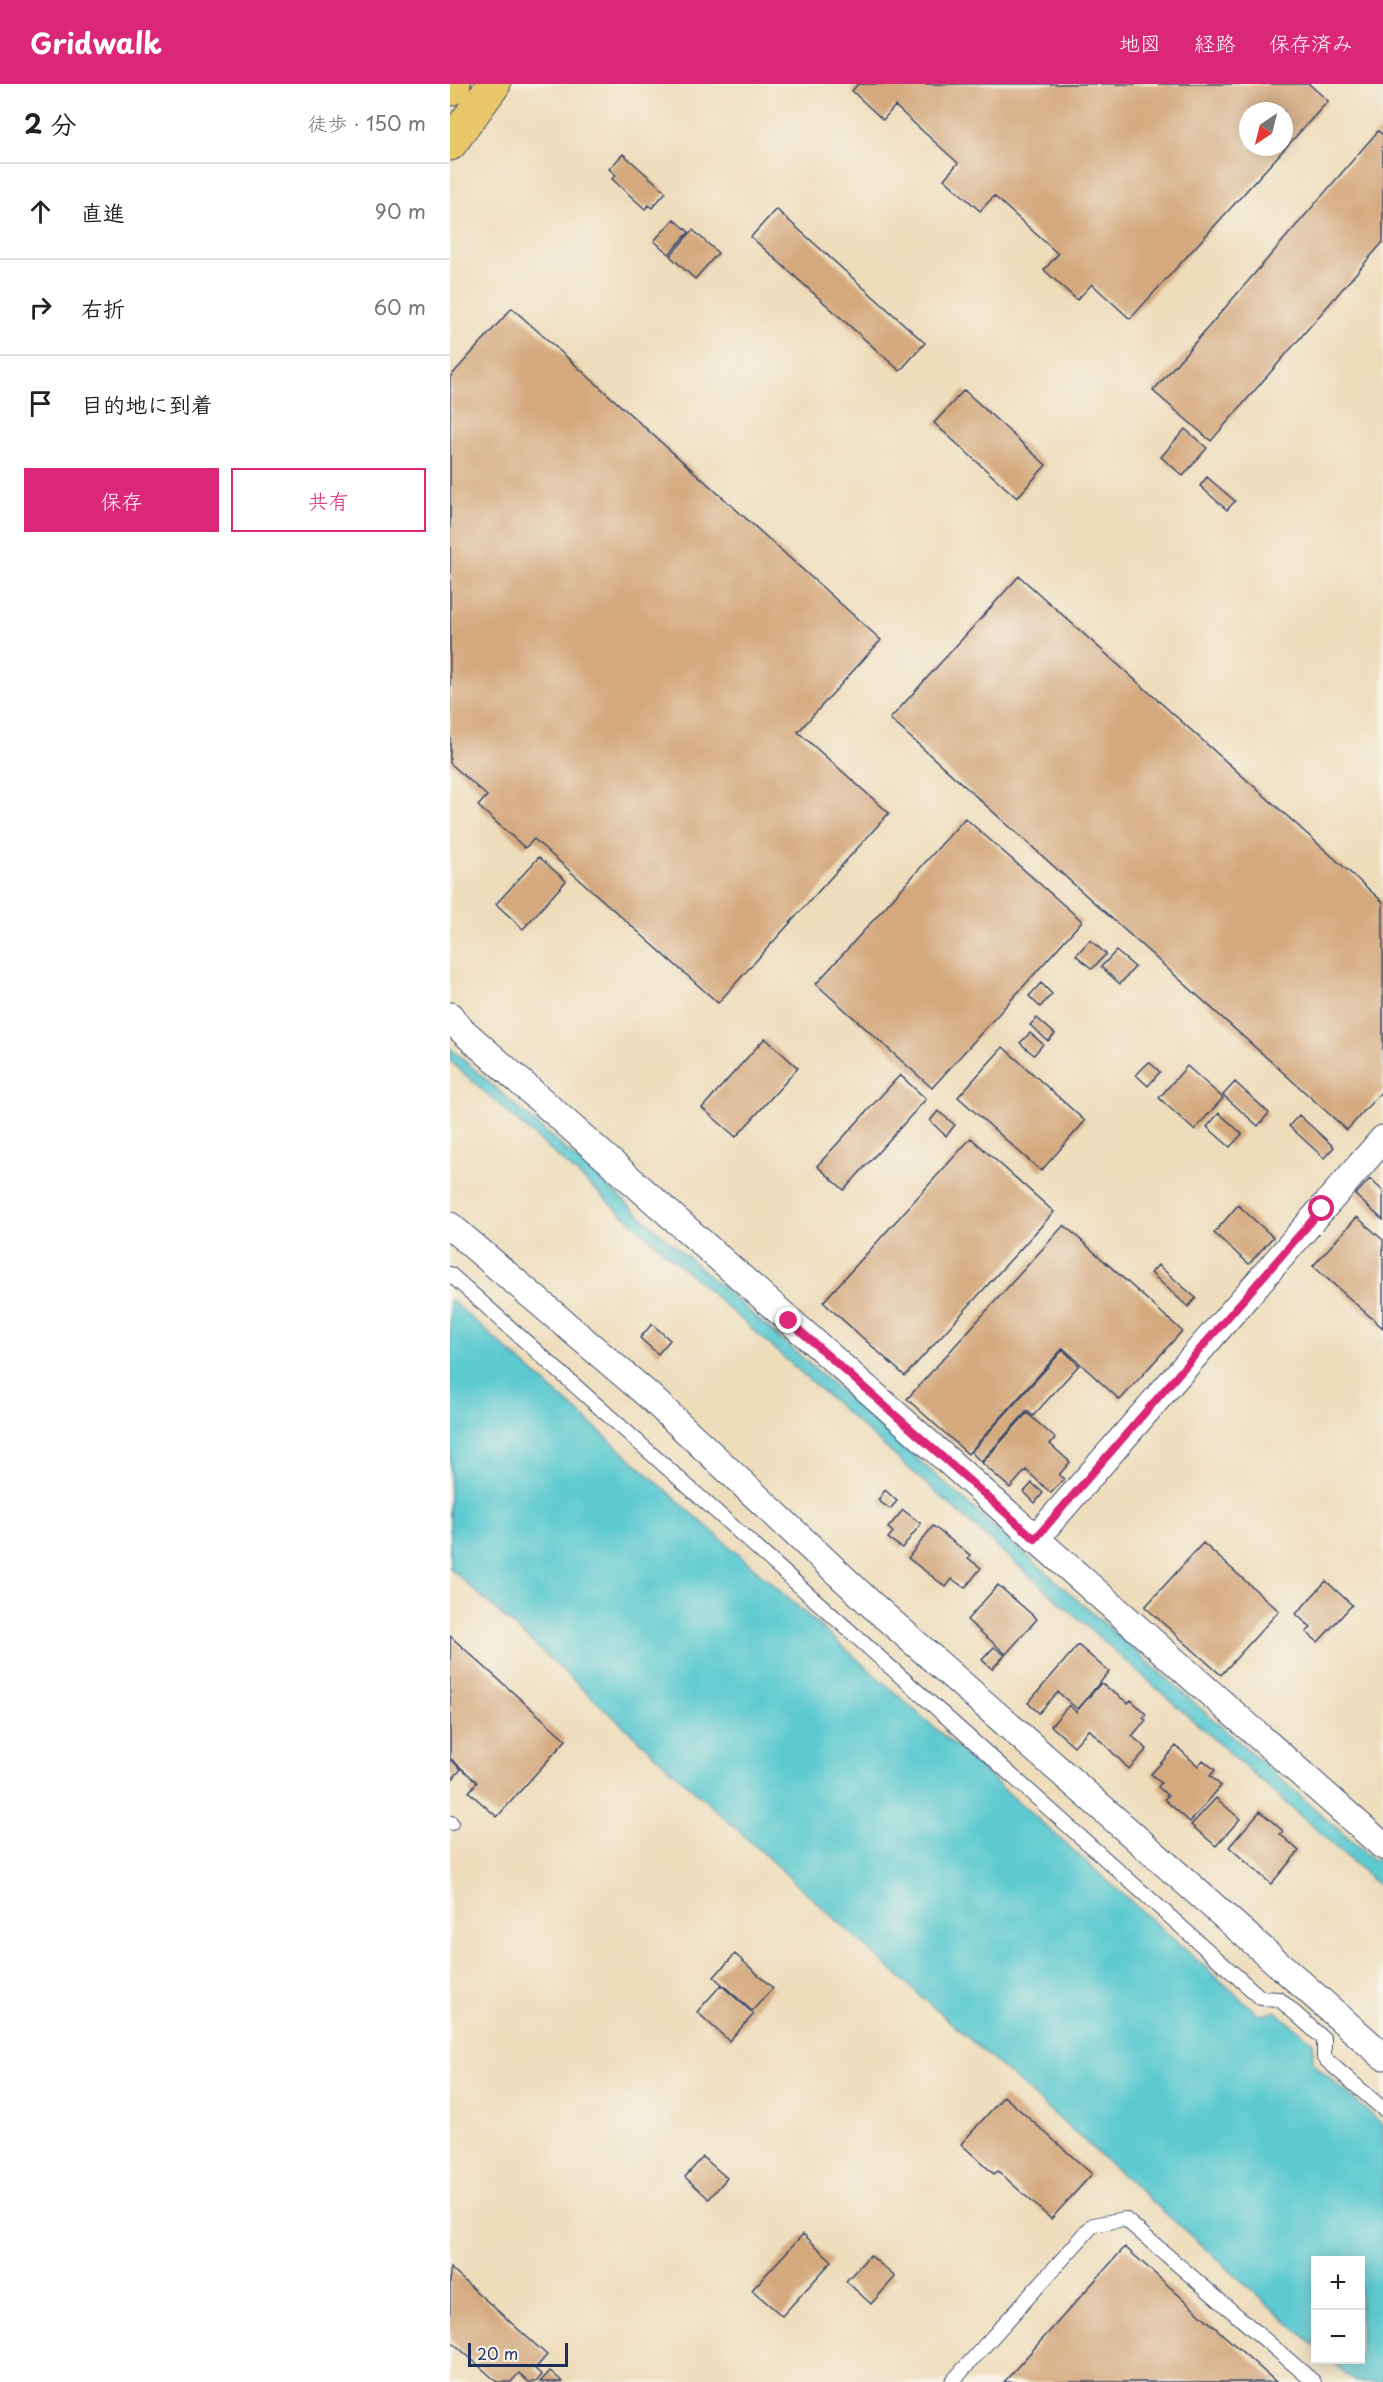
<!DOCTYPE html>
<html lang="ja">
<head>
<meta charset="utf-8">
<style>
  :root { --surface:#fff; --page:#f6f6f6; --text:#202124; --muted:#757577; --line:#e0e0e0; --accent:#db2777 }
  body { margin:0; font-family:"Playpen Sans","Klee One",sans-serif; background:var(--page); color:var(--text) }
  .controls { position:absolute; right:18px; bottom:18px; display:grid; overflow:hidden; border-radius:0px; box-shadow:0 3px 15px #0003 }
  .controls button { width:54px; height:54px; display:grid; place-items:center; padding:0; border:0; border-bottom:2px solid var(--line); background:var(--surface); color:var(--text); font:30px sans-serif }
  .compass { position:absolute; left:789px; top:18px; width:54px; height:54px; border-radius:50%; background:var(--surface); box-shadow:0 3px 15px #0003; rotate:215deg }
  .scale { position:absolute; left:18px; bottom:15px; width:100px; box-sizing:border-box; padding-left:6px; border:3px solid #1b2f5e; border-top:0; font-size:16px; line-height:21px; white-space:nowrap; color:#1b2f5e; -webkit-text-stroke:4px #f7f3e8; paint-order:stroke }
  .stop { position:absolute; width:18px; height:18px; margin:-14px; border:4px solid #db2777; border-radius:50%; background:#fff }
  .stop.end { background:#db2777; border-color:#fff; box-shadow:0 2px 6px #0008 }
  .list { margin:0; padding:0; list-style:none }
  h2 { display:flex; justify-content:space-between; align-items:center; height:78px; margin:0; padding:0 24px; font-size:26px }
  h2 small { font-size:20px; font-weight:400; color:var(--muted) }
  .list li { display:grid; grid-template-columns:39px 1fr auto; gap:18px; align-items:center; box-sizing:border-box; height:96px; padding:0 24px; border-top:2px solid var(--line) }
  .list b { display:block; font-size:22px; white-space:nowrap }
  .list em { font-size:20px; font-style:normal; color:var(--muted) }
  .actions { display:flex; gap:12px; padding:18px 24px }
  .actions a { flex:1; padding:14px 0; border:2px solid var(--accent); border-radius:0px; text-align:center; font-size:21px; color:var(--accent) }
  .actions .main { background:var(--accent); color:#fff }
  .icon { flex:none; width:33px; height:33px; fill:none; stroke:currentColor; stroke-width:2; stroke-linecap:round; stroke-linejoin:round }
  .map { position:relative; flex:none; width:933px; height:2298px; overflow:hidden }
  header { display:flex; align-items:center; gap:36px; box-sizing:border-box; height:84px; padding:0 30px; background:var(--accent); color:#fff }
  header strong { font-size:28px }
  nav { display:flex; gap:33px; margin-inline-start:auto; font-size:21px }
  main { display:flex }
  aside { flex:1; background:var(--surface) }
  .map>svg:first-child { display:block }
  .water { fill:#5dcad1; stroke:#3c7c98; stroke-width:1.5 }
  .building { fill:#d4a97e; fill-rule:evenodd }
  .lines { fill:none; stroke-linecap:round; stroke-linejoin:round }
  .lane-casing { stroke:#3b496c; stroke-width:16 }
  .street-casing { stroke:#3b496c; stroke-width:29 }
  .highway-casing { stroke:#3b496c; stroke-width:35 }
  .lane { stroke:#fff; stroke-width:14 }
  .street { stroke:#fff; stroke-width:27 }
  .highway { stroke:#e9c769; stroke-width:33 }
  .route { stroke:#db2777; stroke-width:8 }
</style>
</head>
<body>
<header>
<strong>Gridwalk</strong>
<nav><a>地図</a><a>経路</a><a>保存済み</a></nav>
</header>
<main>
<aside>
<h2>2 分<small>徒歩 · 150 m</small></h2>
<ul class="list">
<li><svg class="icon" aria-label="ahead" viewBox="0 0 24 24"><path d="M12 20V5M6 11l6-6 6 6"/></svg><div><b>直進</b></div><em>90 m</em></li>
<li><svg class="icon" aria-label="right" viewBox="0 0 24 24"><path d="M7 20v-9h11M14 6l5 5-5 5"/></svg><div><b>右折</b></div><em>60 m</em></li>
<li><svg class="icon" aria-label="arrive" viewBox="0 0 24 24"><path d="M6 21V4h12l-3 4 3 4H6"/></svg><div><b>目的地に到着</b></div></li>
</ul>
<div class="actions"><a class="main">保存</a><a>共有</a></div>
</aside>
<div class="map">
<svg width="933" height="2298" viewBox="0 0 933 2298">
  <rect width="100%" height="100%" fill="#f7f3e8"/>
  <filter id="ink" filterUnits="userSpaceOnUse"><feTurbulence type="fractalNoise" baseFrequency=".0167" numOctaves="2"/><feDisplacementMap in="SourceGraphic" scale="12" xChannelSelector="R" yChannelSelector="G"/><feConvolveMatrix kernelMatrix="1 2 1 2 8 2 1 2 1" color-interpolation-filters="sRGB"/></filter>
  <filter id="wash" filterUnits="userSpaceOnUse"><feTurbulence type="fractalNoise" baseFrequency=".008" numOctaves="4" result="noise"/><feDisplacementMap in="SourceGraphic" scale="24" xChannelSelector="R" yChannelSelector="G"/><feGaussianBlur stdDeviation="1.35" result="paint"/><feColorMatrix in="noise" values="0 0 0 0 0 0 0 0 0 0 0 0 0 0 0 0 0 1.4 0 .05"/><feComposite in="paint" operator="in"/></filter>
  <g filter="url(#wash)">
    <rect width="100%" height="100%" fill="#edb"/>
    <!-- water -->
    <path class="water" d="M0 964 924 1777 928 1774 933 1779V1805L0 977Z
      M0 1215 808 1930 825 1927 863 1958V1979L933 2041V2298H906L880 2276H910V2176H866L865 2262 426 1872 0 1484Z"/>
    <g id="blocks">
      <!-- building -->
      <path class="building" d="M408 0H859L878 17 680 235 642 200 627 216 594 186 608 170 544 112 530 127 494 95 508 79 445 22 433 36 402 7ZM798 27H834V63H798Z
        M928 47 933 51V158L761 357 703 307Z
        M173 70 216 108 202 124 199 121 195 125 162 95 166 91 159 85Z
        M326 125 475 259 450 287 301 153Z
        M224 135 239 148 219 170 204 157Z
        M243 146 268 169 245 195 220 172Z
        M62 224 431 556 348 648 439 729 268 919 84 755 75 764 28 722 37 712 0 679V293Z
        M514 306 596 381 567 414 484 339Z
        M735 345 757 364 733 392 711 373Z
        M757 393 785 417 777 426 750 402Z
        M569 492 933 818V1006L897 1046 440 635Z
        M515 734 632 837 482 1004 366 900Z
        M89 773 116 797 73 845 46 820Z
        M640 856 656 870 642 885 626 871Z
        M666 867 685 883 670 900 651 883Z
        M591 899 602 910 590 923 579 912Z
        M587 934 605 950 598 957 580 941Z
        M580 949 593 960 584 971 570 959Z
        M315 954 348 984 286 1053 252 1024Z
        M553 963 635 1037 591 1087 508 1013Z
        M699 978 710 988 698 1002 686 991Z
        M737 982 773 1014 744 1046 709 1014Z
        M450 991 476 1015 394 1106 367 1082Z
        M785 998 819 1029 808 1042 773 1011Z
        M488 1027 505 1041 496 1052 480 1037Z
        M769 1029 792 1050 780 1063 757 1043Z
        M849 1031 884 1063 874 1074 839 1042Z
        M521 1054 604 1128 455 1292 373 1218Z
        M920 1095 933 1107V1136L905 1111Z
        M788 1121 823 1153 799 1180 764 1149Z
        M907 1133 933 1156V1244L863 1182Z
        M614 1141 732 1247 670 1316 613 1264 518 1370 457 1315Z
        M708 1181 746 1214 738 1223 701 1189Z
        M202 1240 220 1256 208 1270 190 1254Z
        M613 1266 629 1281 583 1332 577 1327 531 1378 521 1368Z
        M577 1329 605 1354 600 1360 620 1378 609 1391 614 1395 601 1409 576 1386 560 1404 532 1379Z
        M582 1399 593 1409 585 1419 574 1408Z
        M435 1406 447 1417 440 1425 428 1416Z
        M453 1426 471 1440 452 1464 438 1454 443 1448 438 1444Z
        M483 1442 520 1471 518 1474 531 1484 515 1504 502 1495 496 1503 458 1474Z
        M753 1459 829 1527 771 1591 695 1523Z
        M876 1497 902 1521 868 1558 856 1548 861 1544 846 1530Z
        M548 1501 587 1535 556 1570 517 1536Z
        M0 1552 116 1656 47 1733 19 1708 27 1698 0 1674Z
        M628 1561 659 1588 627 1625 608 1608 589 1629 578 1619Z
        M544 1563 555 1571 542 1585 532 1576Z
        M651 1599 678 1619 681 1616 696 1630 693 1634 696 1636 682 1652 697 1665 679 1685 639 1645 624 1662 601 1642 619 1621 626 1628Z
        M726 1662 748 1682 753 1676 765 1686 760 1692 771 1702 740 1738 714 1715 718 1712 708 1703 711 1699 701 1690Z
        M1 1676 11 1685 0 1698V1677Z
        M766 1714 790 1735 766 1762 741 1741Z
        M810 1727 833 1747 830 1750 849 1767 821 1800 779 1763Z
        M285 1870 323 1904 302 1927 264 1893Z
        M271 1901 304 1930 279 1957 247 1928Z
        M554 2012 642 2090 601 2135 548 2087 544 2090 511 2060Z
        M253 2073 277 2094 259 2115 235 2093Z
        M353 2150 382 2177 332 2232 302 2206Z
        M675 2163 826 2298H554Z
        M420 2171 445 2193 421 2220 396 2197Z
        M0 2184 97 2271 85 2285 92 2291 86 2298H79L69 2289 61 2298H47L0 2256Z
        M100 2287 113 2298H90Z"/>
    </g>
  </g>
  <g filter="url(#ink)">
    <use href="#blocks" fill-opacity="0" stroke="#3b496c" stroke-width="1.5"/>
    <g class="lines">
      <!-- lane casing -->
      <g class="lane-casing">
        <path id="lane" d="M0 1190 811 1914 829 1915 874 1955V1974L933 2025
          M0 1739H1
          M502 2298 643 2141 675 2135 864 2298"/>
      </g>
      <!-- street casing -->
      <g class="street-casing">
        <path id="street" d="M0 932 6 941 933 1762
          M0 1142 198 1311 422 1521 933 1972
          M585 1455 933 1055"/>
      </g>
      <!-- highway casing -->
      <g class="highway-casing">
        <path id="highway" d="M0 5 4 0
          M0 60 44 0"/>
      </g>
      <!-- lane -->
      <use href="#lane" class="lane"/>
      <!-- street -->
      <use href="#street" class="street"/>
      <!-- highway -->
      <use href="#highway" class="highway"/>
    </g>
  </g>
  <g class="lines" filter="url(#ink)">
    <!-- route -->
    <path class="route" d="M339 1237 585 1455 872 1125"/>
  </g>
</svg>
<div class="controls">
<button>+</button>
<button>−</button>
</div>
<svg class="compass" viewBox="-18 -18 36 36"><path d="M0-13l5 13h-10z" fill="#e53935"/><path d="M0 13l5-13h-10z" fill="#757577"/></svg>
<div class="scale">20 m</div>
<div class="stop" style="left:872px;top:1125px"></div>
<div class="stop end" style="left:339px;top:1237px"></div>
</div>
</main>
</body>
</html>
